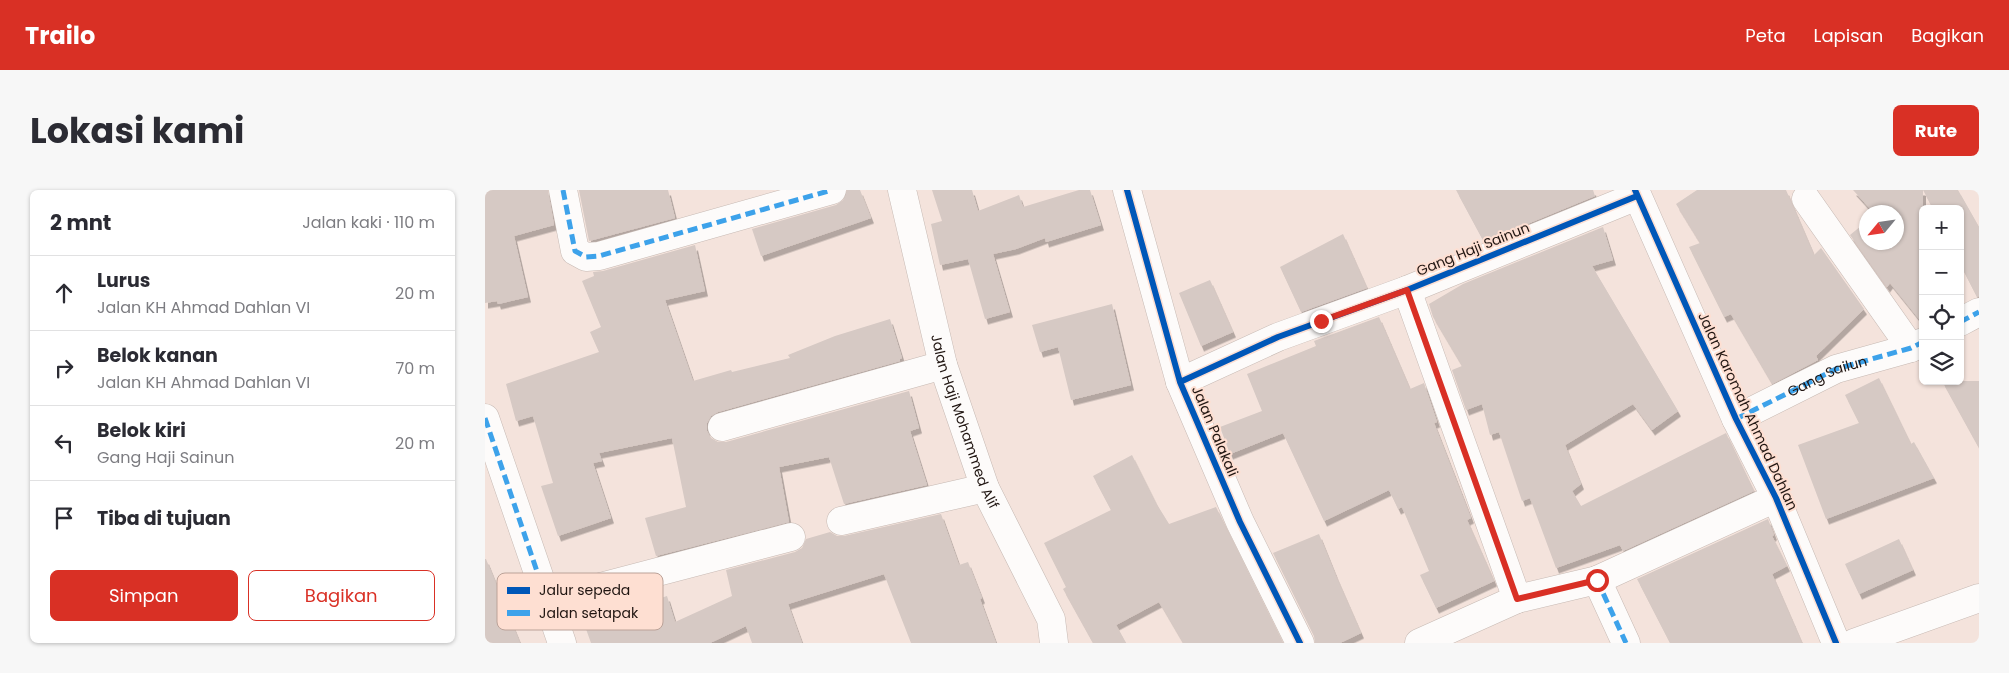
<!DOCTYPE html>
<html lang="id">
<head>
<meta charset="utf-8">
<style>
  :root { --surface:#fff; --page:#f7f7f7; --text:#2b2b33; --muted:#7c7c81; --line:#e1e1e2; --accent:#d93025 }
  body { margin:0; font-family:Poppins,sans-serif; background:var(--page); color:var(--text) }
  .controls { position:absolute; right:15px; top:15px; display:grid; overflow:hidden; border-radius:8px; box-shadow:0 1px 4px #0004 }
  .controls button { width:45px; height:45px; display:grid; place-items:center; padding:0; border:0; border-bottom:1px solid var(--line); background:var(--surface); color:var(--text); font:25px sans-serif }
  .compass { position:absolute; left:1374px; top:15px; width:45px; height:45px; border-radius:50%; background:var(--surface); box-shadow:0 1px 4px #0004; rotate:241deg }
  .stop { position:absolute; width:15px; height:15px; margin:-11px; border:4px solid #d93025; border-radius:50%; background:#fff }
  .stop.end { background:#d93025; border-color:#fff; box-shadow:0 1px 5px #0008 }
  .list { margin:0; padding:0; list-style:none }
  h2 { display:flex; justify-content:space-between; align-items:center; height:65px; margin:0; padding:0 20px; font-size:21px }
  h2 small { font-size:16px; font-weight:400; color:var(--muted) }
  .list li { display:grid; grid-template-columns:32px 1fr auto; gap:15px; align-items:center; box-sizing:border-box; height:75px; padding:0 20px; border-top:1px solid var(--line) }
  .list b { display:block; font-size:19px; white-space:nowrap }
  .list p { margin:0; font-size:16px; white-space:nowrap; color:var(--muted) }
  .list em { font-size:16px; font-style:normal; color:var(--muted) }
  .actions { display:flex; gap:10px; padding:15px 20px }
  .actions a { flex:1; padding:11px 0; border:1px solid var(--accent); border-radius:8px; text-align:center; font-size:18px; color:var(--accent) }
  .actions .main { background:var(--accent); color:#fff }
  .icon { flex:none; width:28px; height:28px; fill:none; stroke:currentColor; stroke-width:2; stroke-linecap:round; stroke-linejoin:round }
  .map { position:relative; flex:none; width:1494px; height:453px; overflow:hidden; border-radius:8px }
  header { display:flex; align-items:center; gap:30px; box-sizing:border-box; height:70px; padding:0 25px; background:var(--accent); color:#fff }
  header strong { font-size:24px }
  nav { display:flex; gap:28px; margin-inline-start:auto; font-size:18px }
  .intro { display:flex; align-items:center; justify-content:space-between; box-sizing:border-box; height:120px; padding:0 30px }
  h1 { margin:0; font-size:35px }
  .button { padding:12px 22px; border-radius:8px; background:var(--accent); color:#fff; font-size:18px; font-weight:700 }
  main { display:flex; gap:30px; padding:0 30px }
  aside { flex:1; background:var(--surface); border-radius:8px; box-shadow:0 1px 4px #0004 }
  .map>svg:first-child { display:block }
  .building { fill:#d6c9c4; filter:url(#shadow) }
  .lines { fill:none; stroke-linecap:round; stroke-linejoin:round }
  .minor-casing { stroke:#c6b9b3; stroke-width:29 }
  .minor { stroke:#fdfbfa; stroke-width:28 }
  .quiet { stroke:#3da2ea; stroke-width:5; stroke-dasharray:10 5; stroke-linecap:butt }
  .cycleway-casing { stroke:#fedfd2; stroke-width:9 }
  .cycleway { stroke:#0057b8; stroke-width:6 }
  .route { stroke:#d93025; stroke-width:6 }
  .labels { text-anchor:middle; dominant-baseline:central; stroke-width:4; stroke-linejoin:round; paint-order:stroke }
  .street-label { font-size:14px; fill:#201511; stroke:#fedfd2 }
  .key { fill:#fedfd2; stroke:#bba298; stroke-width:1 }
  .key-label { font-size:14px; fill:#201511 }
</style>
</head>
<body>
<header>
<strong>Trailo</strong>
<nav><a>Peta</a><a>Lapisan</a><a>Bagikan</a></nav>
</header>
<div class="intro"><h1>Lokasi kami</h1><a class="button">Rute</a></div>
<main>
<aside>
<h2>2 mnt<small>Jalan kaki · 110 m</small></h2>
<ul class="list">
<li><svg class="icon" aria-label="ahead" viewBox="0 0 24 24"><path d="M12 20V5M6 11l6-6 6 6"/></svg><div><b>Lurus</b><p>Jalan KH Ahmad Dahlan VI</p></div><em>20 m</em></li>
<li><svg class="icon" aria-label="right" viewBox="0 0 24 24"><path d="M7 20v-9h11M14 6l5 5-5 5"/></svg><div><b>Belok kanan</b><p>Jalan KH Ahmad Dahlan VI</p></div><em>70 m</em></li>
<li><svg class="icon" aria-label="left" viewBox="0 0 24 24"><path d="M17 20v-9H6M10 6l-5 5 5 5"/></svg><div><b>Belok kiri</b><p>Gang Haji Sainun</p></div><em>20 m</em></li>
<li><svg class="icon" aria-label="arrive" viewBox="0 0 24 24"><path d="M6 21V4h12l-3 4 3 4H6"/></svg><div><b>Tiba di tujuan</b></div></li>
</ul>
<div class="actions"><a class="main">Simpan</a><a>Bagikan</a></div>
</aside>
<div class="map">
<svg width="1494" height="453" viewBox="0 0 1494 453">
  <defs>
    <filter id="shadow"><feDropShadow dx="3" dy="5.5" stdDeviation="0" flood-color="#0004"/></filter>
  </defs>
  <rect width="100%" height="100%" fill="#f4e3dc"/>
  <!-- building -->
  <path class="building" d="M0 0H63L69 35 29 46 43 107 13 114 12 111 0 113Z
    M94 0H183L190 28 104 51Z
    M362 0H375L386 28 276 66 267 39 351 15 358 10Z
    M447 0H487L493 21 534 5 538 17 594 0H605L616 35 561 52 560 48 531 59 508 64 525 122 500 129 483 69 455 75 446 34 457 31Z
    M971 0H1108L1110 6 999 52Z
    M1212 0H1301L1329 65 1336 58 1379 119 1331 166 1333 170 1287 194 1246 124 1239 127 1204 57 1215 53 1191 14Z
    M1368 0H1438V134L1405 93 1402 97 1365 45 1382 31V52H1412V22H1388Z
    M1438 0H1473L1494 37V106L1492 107 1475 74V19H1448Z
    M1118 37 1128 70 1107 76 1193 221 1167 240 1148 214 1080 255 1096 294 1087 301 1096 316 1241 243 1269 301 1138 361 1135 355 1071 378 1045 308 1037 311 1014 242 1005 245 997 214 981 220 967 180 977 176 948 127 944 114 978 94Z
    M858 44 882 98 816 122 795 77Z
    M210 55 220 101 180 110 208 191 246 180 247 182 305 168 303 165 350 146 405 129 417 168 415 169V171L233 222 226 226 222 233V241L226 248 233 252H241L424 201 434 238 425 241 442 295 359 314 344 267 294 277 304 332 171 366 160 328 201 317 187 248 114 263 117 271 108 273 126 328 73 346 56 296 68 293 48 226 31 231 21 194 114 162 105 142 116 137 97 91 109 86 108 82 118 81Z
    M725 90 748 142 716 156 694 103Z
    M627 114 646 195 586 210 573 157 555 162 547 135Z
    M894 127 925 199 939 193 952 232 949 233 986 328 982 330 1009 391 951 418 935 385 944 381 917 317 913 319 904 300 839 331 798 243 745 264 735 237 777 221 762 184 831 156 829 151Z
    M1394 188 1426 254 1429 252 1449 288 1341 329 1313 255 1374 233 1360 205Z
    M1457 191H1494V258Z
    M647 265 671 313 684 334 731 317 798 453H698L674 412 631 435 641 453H608L578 399 581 397 559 353 626 320 608 286Z
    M456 324 474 375 483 372 497 408 495 409 511 453H426L399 384 303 414 317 453H267L261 436 225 453H106L96 425 126 415 128 424 182 406 190 432 247 406 241 380 310 362 317 358 321 349 345 342 352 346H359Z
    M1283 329 1289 345 1287 346 1302 376 1287 384 1317 453H1185L1152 389Z
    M834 344 851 386 876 443 855 453H830L829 446 788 363Z
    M1414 349 1428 380 1374 404 1360 374Z
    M0 369H1L35 453H0Z"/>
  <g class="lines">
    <!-- minor casing -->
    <g class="minor-casing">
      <g id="minor">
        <path d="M78 0 90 61 101 67 114 66 347 0"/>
        <path id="s1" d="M417 0 458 175 500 298 566 429 569 453"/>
        <path d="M642 0 695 192 755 332 815 453"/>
        <path d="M1150 0 1251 229 1291 308 1351 453"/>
        <path d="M1321 9 1426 158"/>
        <path d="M922 100 1032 409"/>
        <path d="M1475 132 1494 122"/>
        <path d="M695 192 793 147 922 100 1152 6"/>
        <path d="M0 228 77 453"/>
        <path id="s2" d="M1251 229 1351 179 1426 158 1438 152"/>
        <path d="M237 237 458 175"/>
        <path d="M356 331 500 298"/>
        <path d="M1112 390 1141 453"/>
        <path d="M62 411 306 347"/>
        <path d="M934 453 1032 409 1112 390 1291 308"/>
        <path d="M1369 453 1494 408"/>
      </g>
    </g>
    <!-- minor -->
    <use href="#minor" class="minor"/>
    <!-- quiet -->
    <path class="quiet" d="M78 0 90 61 101 67 114 66 347 0
      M1475 132 1494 122
      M0 228 62 411
      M1251 229 1351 179 1426 158 1438 152
      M1112 390 1141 453"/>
    <!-- cycleway casing -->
    <g class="cycleway-casing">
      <path id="cycleway" d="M642 0 695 192 755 332 815 453
        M1150 0 1251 229 1291 308 1351 453
        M695 192 793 147 922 100 1152 6"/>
    </g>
    <!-- cycleway -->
    <use href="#cycleway" class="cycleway"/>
  </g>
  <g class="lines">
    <!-- route -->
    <path class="route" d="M836 131 922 100 1032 409 1112 390"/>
  </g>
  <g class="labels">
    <!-- street labels -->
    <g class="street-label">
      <text transform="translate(988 59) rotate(-22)">Gang Haji Sainun</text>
      <text stroke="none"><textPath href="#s2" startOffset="101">Gang Sailun</textPath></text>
      <text transform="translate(1263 221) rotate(65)">Jalan Karomah Ahmad Dahlan</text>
      <text stroke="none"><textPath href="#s1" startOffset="240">Jalan Haji Mohammed Alif</textPath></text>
      <text transform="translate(730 241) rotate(67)">Jalan Palakali</text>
    </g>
  </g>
  <!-- legend -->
  <rect x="12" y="383" width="166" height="57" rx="8" class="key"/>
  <rect x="22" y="397" width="23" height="7" fill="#0057b8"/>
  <rect x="22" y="420" width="23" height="6" fill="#3da2ea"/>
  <g class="key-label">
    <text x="54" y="405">Jalur sepeda</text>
    <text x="54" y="428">Jalan setapak</text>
  </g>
</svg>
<div class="controls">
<button>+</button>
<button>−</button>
<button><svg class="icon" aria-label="locate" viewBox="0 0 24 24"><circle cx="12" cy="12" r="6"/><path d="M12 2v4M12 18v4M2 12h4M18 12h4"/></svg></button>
<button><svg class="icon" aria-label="layers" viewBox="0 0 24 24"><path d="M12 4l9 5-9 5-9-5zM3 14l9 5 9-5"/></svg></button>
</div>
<svg class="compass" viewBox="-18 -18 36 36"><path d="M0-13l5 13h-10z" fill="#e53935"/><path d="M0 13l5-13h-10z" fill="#7c7c81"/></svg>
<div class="stop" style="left:1112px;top:390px"></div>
<div class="stop end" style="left:836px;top:131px"></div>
</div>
</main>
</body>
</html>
